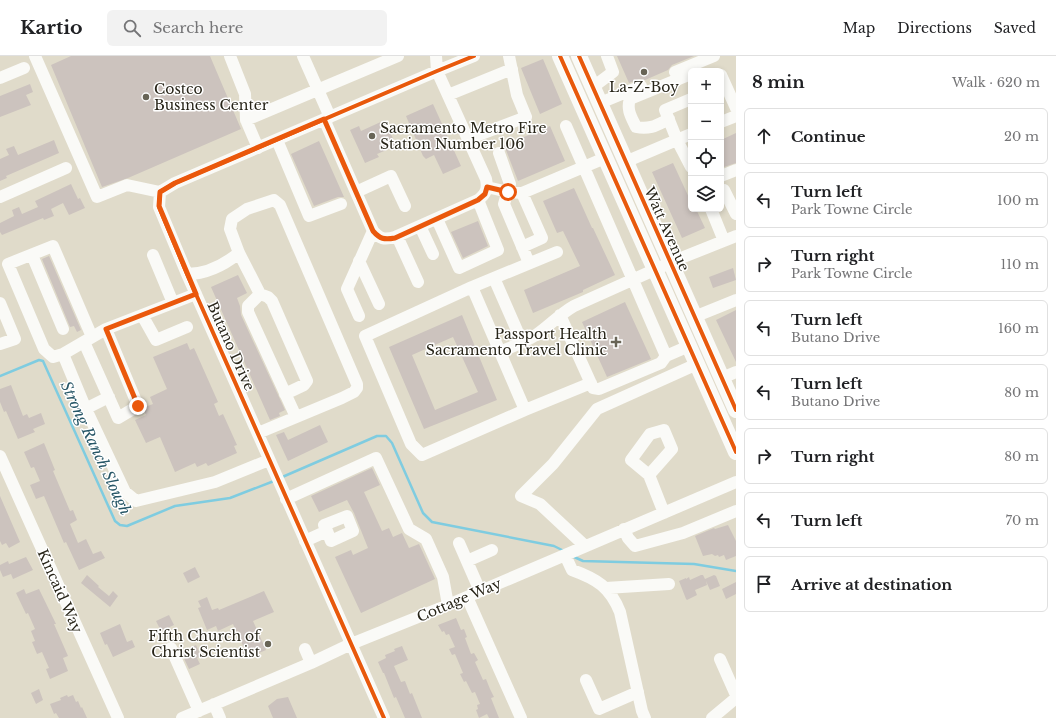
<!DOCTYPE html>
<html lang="en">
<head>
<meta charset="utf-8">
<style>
  :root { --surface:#fff; --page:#f2f2f2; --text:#202124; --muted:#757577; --line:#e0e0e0 }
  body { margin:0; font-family:"Libre Baskerville",serif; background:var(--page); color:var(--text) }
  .controls { position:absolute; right:12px; top:12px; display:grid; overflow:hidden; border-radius:6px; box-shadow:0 2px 6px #0003 }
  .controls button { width:36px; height:36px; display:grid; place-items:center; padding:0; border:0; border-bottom:1px solid var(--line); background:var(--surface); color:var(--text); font:20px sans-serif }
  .stop { position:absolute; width:12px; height:12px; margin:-9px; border:3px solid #ea580c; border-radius:50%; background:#fff }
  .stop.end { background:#ea580c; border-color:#fff; box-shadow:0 1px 4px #0008 }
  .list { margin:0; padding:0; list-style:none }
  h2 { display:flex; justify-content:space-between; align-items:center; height:52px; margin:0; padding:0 16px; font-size:17px }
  h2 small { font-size:13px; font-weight:400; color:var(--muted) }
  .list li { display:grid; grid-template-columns:26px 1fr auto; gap:12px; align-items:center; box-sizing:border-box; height:56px; margin:0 8px 8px; padding:0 8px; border:1px solid var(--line); border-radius:6px }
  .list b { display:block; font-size:15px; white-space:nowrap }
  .list p { margin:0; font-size:13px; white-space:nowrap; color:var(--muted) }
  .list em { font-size:13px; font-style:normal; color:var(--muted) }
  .icon { flex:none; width:22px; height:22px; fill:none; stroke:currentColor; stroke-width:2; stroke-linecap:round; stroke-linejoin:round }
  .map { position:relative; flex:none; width:736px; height:662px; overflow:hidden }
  header { display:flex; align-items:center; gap:24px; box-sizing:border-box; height:56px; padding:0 20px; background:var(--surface); border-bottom:1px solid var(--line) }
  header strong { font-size:19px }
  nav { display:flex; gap:22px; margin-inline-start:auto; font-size:14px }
  .search { width:280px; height:36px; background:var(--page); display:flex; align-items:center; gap:10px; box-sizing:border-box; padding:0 14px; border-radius:6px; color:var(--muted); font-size:15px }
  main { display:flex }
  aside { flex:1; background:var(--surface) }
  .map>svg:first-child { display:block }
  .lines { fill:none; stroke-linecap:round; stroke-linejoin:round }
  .stream { stroke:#7fcce0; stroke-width:2.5 }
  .building { fill:#ccc3be; fill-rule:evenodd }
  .minor { stroke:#fafaf7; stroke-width:12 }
  .major { stroke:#fafaf7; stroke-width:16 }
  .cycleway-casing { stroke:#fff; stroke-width:6 }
  .cycleway { stroke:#e8590c; stroke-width:4 }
  .route { stroke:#ea580c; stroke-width:5 }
  .poi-dot { fill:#686456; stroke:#fff; stroke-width:1.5 }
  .labels { text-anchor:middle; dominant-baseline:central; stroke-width:3; stroke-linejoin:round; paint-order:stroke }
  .poi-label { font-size:14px; fill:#272418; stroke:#fff; text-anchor:start }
  .street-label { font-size:14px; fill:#272418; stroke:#fff }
  .water-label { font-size:15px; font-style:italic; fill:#285767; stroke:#fff }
</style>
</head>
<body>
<header>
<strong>Kartio</strong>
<div class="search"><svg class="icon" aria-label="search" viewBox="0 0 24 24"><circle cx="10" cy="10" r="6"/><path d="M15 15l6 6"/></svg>Search here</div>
<nav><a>Map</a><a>Directions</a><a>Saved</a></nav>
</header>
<main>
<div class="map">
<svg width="736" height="662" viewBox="0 0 736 662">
  <rect width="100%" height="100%" fill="#e0dbca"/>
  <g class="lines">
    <!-- stream -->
    <path class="stream" d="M0 320 39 304 43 305 115 465 120 469 127 470 175 450 230 442 274 425
      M280 422 377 380H386L392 387 423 457 432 466 554 490 564 495
      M572 500 583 505 694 508 736 515"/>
  </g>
  <!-- building -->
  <path class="building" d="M71 0H210L241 73 128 122 102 131 51 9Z
    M617 0H694L672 9 668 14 645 24 639 23 629 27Z
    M543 3 562 48 540 58 521 12Z
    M30 28 33 36 26 39 31 49 0 61V40Z
    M433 48 461 110 443 118 434 99 426 103 423 100 406 60Z
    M385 64 396 90 377 98 379 101 365 107 350 74 359 70 361 75Z
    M550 70 565 105 518 125 506 94 503 90Z
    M736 77V107L721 112V84Z
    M54 84 59 97 6 120 7 122 0 125V103L9 99 6 93 14 90 18 99Z
    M319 85 344 141H338L314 150 291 98Z
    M673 107 691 146V153H696L705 172 682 182 652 116Z
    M71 128 78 143 80 142 85 152 69 159 63 147 51 153 54 160 44 164 43 162 2 179 0 176V167L14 160 12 154 19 151 22 158 38 151 35 145Z
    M574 132 592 172H593L615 219 583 234V236L533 257 524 234 580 210 563 175 557 177 543 145Z
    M478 165 488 190 463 202 451 176Z
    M49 200 81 274 77 276 74 270 70 271 42 203Z
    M733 212 736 224 713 232 709 221Z
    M238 219 247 237 237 242 240 250 241 259 285 354 279 357 280 360 270 364 211 231Z
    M625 246 651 303 607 321 582 266Z
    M736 254V306L716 264Z
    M462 259 497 344 424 373 389 291ZM453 281 478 336 435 354 412 299Z
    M187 287 190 294 194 292 218 346 214 348 219 360 223 358 237 389 234 390 237 397 208 410 206 407 197 411 195 407 175 416 160 381 146 387 135 364 146 359 144 355 145 351 153 348 150 341 167 333 153 301Z
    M11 329 23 360 27 358 29 362 41 357 45 368 33 373 35 376 18 383 6 355 4 356 0 346V333Z
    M320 369 328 386 288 405 276 379 284 376 288 384Z
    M44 387 55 414 53 415 70 455 73 454 77 464 70 468 78 487 86 483 93 498 101 495 105 502 79 514 66 486 64 487 44 440 36 443 30 429 40 425 34 411 31 412 24 396Z
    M372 412 380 429 364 436 382 475 389 472 393 481 402 477 409 492 419 488 435 523 361 557 335 501 351 494 353 499 368 492 354 457 347 444 319 456 311 440Z
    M0 440 20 486 9 492 6 487 2 489 0 485Z
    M728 469 736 485V500L726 504 724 499 719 501 718 499 715 500 712 498 703 500 695 480 714 472 715 473Z
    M26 501 33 514 13 523 11 518 3 521 0 514V509L8 505 9 508Z
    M195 511 200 521 188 527 183 517Z
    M87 519 99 530 98 531 109 540 113 535 118 540 110 551 81 527Z
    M701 519H703L705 523 714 519 716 520 720 530 710 534 706 525 707 529 695 534 697 539 687 544 686 543 679 525 686 522V523L689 521 690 524Z
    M736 526V538L726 543 722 533Z
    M24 533 26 538 39 533 56 568H54L68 600 63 602 68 615 50 623 46 613 49 612 42 596 37 598 32 586 35 585 31 575 35 573 28 557 26 558 16 537Z
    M264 535 274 556 253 565 266 594 249 601 248 600 245 601 241 593 244 592 233 568 218 575 216 570 207 574 198 552 201 551 198 545 207 541 212 554 218 552 219 554Z
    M169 559 174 569 161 575 156 565Z
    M456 562 461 574 464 573 467 581 465 582 471 598 474 597 478 604 475 606 483 624 486 623 490 633 494 641 491 642 499 662H489L487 658 479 662 476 654 478 653 477 649 480 648 475 636 472 637 466 625 464 626 460 618 463 617 455 598 452 599 449 593 455 591 449 578 446 579 444 575 442 576 438 569Z
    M120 568 127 586 132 584 135 591 113 601 107 588 105 589 100 577Z
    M196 589 201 600 197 602 200 608 189 613 181 596Z
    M402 590 408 604 394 610 401 626 405 625 410 638 412 637 422 662H405L396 641 394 642 384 617H383L378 606 386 602 385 599 395 595 394 593Z
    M39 633 43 644 36 648 31 637Z
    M67 639 68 641 73 639 76 646 78 645 81 652 82 651 87 662H59L56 657 54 658 50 648 61 644 60 642Z
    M288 641 297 662H273L268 650 277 643Z"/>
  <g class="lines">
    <!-- minor -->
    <path class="minor" d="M35 0 97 141 127 129 160 136
      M230 0 245 38 246 64
      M303 0 330 61
      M675 16 714 0
      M721 19 736 52
      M0 22 24 12
      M593 31 613 16 607 0
      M448 39 512 13
      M691 43 665 54 677 84 691 111
      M600 47 641 30
      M324 63 373 175C380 183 384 184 395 181L478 144C486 138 488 133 486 123L437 15 436 0
      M669 63C657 69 650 74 636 71 632 62 626 54 630 43L691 18
      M721 66 736 60
      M566 70 666 300 689 290
      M468 83 526 61 517 39 509 0
      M277 84 309 160 341 148
      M258 92 246 64 398 0
      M499 97 510 128 504 148 529 207
      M625 106 691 78
      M721 120 736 114
      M487 131 508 136 522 137 605 102
      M724 134 736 158
      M356 136 391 120 405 150
      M0 141 66 112
      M711 153 724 185
      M437 163 459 212 498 194 478 144
      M420 170 433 198
      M397 180 418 226
      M522 191 542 182 522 137
      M32 199 63 273
      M153 199 173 247
      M359 205 379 248
      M187 218C206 218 224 209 239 197
      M494 222 522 286
      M472 231 525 354 591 327
      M196 238 106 273 63 298 85 351 125 436 136 445 215 426 269 404
      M260 238 248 250V256L296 361
      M0 247 15 283 0 288
      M142 259 156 284 187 271
      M560 259 593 332 599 333 661 307 666 300
      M359 260 347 233 373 175
      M694 261 736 244
      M84 286 118 362 138 350 106 273
      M499 296C512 291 525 286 536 279 549 270 560 258 574 250L681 202 736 180
      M63 298 53 301 44 293 8 208 53 190 92 281
      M722 322 736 316
      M85 353 109 341
      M525 354 422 399 411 388 365 280 472 231 557 196
      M258 377 342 342 354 336 357 332V328L280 149 274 144 247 153 232 163 230 173 239 197 260 238 268 241 272 245 307 325 304 329 285 338
      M0 400 118 662
      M649 419 672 393 664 374 650 378 631 404 649 419 664 457
      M286 443 376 402 409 473 426 483 443 521 448 549
      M624 473 628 482 635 490 683 477 736 455
      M305 485 327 475 324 469 347 460 353 475 331 485 327 475
      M459 487 480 535
      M585 490 540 448 521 440 553 408 597 353 697 308
      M565 499 572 514C597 523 610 531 620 556L642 655 645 662
      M467 505 492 494
      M606 532 669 528
      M467 541 521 662
      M171 592 199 655
      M305 593 311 607
      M720 603 736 639
      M586 624 599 653 638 636
      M214 648 220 662
      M182 662 311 607 351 588 448 549 736 426
      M384 662 187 218 159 151 160 136 175 127 437 15 474 0
      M712 662 736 642"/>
    <!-- major -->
    <path class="major" d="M560 0 736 396
      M579 0 736 354"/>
    <!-- cycleway casing -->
    <g class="cycleway-casing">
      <path id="cycleway" d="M560 0 736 396
        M579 0 736 354
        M384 662 187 218 159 151 160 136 175 127 437 15 474 0"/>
    </g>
    <!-- cycleway -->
    <use href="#cycleway" class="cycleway"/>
  </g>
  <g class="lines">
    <!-- route -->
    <path class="route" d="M138 350 106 273 196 238 159 150 160 136 175 127 324 63 373 175C380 183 384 184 395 182L478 144 485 138 487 131 508 136"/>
  </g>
  <!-- markers -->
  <g class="poi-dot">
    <circle cx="644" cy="16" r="4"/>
    <circle cx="146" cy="41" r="4"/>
    <circle cx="372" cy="80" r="4"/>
    <path d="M614 280h4v4h4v4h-4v4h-4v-4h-4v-4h4z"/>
    <circle cx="268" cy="588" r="4"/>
  </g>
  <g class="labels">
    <!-- poi labels -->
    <g class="poi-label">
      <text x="644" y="31" text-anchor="middle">La-Z-Boy</text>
      <text x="154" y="33">Costco<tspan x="154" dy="16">Business Center</tspan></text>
      <text x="380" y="72">Sacramento Metro Fire<tspan x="380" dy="16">Station Number 106</tspan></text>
      <text x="607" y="278" text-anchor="end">Passport Health<tspan x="607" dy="16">Sacramento Travel Clinic</tspan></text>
      <text x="260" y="580" text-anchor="end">Fifth Church of<tspan x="260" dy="16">Christ Scientist</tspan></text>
    </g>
    <!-- street labels -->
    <g class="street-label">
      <text transform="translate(667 173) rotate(66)">Watt Avenue</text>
      <text transform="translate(231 290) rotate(66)">Butano Drive</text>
      <text transform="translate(60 535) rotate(66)">Kincaid Way</text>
      <text transform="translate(459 544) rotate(-23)">Cottage Way</text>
    </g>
    <!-- water labels -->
    <g class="water-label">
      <text transform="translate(96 392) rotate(65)">Strong Ranch Slough</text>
    </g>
  </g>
</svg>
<div class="controls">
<button>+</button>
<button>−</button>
<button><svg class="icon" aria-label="locate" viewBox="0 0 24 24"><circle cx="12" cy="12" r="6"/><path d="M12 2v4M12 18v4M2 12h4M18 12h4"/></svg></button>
<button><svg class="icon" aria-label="layers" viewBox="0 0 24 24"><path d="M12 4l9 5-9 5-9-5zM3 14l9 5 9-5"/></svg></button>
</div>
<div class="stop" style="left:508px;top:136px"></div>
<div class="stop end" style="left:138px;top:350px"></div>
</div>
<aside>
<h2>8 min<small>Walk · 620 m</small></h2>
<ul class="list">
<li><svg class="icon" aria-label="ahead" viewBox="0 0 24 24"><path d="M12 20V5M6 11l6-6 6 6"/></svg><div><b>Continue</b></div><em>20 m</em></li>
<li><svg class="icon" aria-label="left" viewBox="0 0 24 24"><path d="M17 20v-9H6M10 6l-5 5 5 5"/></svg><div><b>Turn left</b><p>Park Towne Circle</p></div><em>100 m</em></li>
<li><svg class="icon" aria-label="right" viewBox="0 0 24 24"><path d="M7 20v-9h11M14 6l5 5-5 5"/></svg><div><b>Turn right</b><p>Park Towne Circle</p></div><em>110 m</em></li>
<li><svg class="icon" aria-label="left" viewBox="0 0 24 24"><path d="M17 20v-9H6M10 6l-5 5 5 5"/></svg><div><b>Turn left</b><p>Butano Drive</p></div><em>160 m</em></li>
<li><svg class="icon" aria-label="left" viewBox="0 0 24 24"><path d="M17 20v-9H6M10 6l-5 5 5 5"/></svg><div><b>Turn left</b><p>Butano Drive</p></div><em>80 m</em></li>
<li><svg class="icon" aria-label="right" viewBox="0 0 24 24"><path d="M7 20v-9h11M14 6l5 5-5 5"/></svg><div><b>Turn right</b></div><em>80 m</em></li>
<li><svg class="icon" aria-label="left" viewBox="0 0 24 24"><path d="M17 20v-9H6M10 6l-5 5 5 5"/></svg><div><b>Turn left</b></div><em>70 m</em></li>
<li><svg class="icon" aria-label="arrive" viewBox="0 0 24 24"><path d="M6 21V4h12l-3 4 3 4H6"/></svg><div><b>Arrive at destination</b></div></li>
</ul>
</aside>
</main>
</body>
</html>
